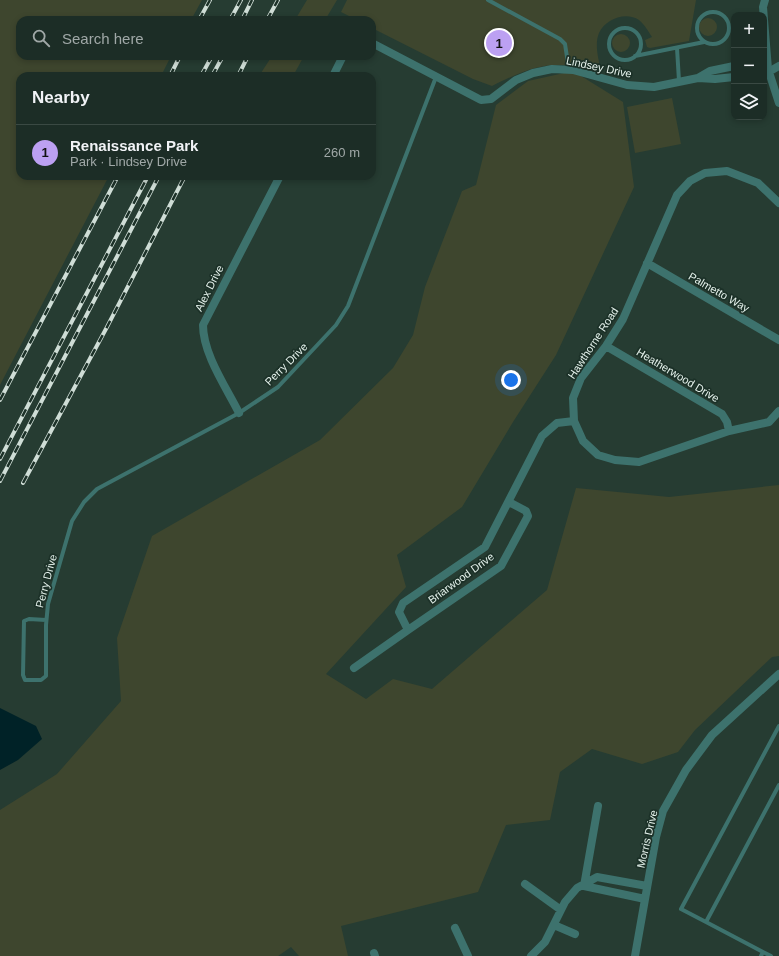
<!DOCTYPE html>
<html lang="en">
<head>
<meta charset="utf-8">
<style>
  :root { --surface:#1c2d26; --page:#25352e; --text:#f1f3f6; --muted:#a0a8a7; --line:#3a4943; --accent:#bca0f2 }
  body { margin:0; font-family:Helvetica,sans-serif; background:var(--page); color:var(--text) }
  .controls { position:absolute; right:12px; top:12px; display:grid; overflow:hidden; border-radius:8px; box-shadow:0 2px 6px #0003 }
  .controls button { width:36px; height:36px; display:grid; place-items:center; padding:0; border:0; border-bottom:1px solid var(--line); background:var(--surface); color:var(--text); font:20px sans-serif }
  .you { position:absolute; left:511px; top:380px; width:14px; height:14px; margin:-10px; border:3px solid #fff; border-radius:50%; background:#1a73e8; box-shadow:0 0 0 6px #1a73e833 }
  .badge { display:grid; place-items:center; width:26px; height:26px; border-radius:50%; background:var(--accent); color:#111; font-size:13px; font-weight:700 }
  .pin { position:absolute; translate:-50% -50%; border:2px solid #fff; box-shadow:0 1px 4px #0006 }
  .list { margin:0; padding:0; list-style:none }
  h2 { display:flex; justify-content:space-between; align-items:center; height:52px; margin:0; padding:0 16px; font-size:17px }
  h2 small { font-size:13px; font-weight:400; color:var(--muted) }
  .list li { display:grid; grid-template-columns:26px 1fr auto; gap:12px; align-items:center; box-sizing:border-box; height:56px; padding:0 16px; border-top:1px solid var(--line) }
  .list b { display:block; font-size:15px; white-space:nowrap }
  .list p { margin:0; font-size:13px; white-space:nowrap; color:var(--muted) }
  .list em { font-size:13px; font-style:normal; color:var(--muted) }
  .icon { flex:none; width:22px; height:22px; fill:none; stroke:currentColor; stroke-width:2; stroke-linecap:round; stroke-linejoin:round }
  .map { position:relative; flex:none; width:779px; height:956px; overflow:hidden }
  .search { position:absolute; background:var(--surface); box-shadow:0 2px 6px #0003; left:16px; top:16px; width:360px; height:44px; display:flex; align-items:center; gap:10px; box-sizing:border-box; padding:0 14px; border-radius:12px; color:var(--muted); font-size:15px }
  .panel { position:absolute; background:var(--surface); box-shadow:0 2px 6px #0003; left:16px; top:72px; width:360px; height:108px; border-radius:12px }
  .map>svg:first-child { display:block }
  .green { fill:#3e462e }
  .water { fill:#002227 }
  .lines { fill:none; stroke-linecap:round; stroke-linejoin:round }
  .service { stroke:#3d726d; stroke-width:4 }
  .minor { stroke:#3d726d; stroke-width:8 }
  .rail-casing { stroke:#cfddd6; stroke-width:4 }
  .rail { stroke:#1c3128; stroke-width:2.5; stroke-dasharray:8; stroke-linecap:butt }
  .labels { text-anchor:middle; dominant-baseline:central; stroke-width:3.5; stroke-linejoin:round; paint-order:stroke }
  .street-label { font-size:11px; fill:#e4f1eb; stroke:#1c3128 }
</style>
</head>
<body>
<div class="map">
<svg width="779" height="956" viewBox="0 0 779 956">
  <rect width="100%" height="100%" fill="#263c32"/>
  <!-- green -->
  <path class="green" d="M0 0H202L191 20H20V56H171L161 76H20V176H109L0 385Z
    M307 0H337L325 20H295Z
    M347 0H696L689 41 650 48 647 47 645 40 652 37C648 31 645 25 639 20 626 11 605 19 599 33 594 45 599 60 601 72 553 59 536 64 492 86L473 79 372 28V20H357L341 12Z
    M699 27a9 9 0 1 1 18 0a9 9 0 1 1-18 0Z
    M612 43a9 9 0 1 1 18 0a9 9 0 1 1-18 0Z
    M272 56H304L293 76H259Z
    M573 71 623 102 634 187 556 355 513 422 462 507 397 555 406 587 326 674 366 699 393 679 432 689 547 590 576 488 669 497 779 485V656L772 657 695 730 678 752 642 764 592 749 560 772 550 820 506 825 478 892 341 926 348 956H299L291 947 278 956H0V810L57 774 121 701 117 638 152 536 320 440 393 368 413 335 425 287 462 191 476 185 496 105 528 81Z
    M672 98 681 144 635 153 627 107Z"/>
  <!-- water -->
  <path class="water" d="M0 708 36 726 42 739 18 760 0 770Z"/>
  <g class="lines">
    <!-- service -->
    <path class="service" d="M488 0 560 39 565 44 569 70
      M697 28a16 16 0 1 1 32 0a16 16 0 1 1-32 0Z
      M609 44a16 16 0 1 1 32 0a16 16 0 1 1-32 0Z
      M677 48 679 81
      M635 56 704 42
      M46 620 29 619 24 621 23 675 25 680H41L46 676V625L48 604 72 521 84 502 97 489 239 413 278 387 336 325 348 306 436 77
      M706 922 681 909 779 726
      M763 952 771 956
      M761 956 763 952 706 922 779 785"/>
    <!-- minor -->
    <path class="minor" d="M765 0 763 7 768 69 779 103
      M372 43 481 100 491 99 516 80 533 73 552 69 573 70 627 85 654 87 698 78 715 79 734 77
      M765 74 779 66
      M333 76 343 56
      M698 78 710 71 734 66
      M779 203 758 183 727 171 705 173 690 181 677 195 623 319 606 346 581 378 573 398 574 421 583 441 598 455 615 460 639 462 729 431 769 422 779 411
      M647 263 779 340
      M606 346 722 414 727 422 729 431
      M239 413C226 387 203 354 203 325L280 176
      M408 630 501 566 528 516 526 511 509 502
      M354 668 408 630 399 612 403 603 485 547 542 436 557 423 574 421
      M525 884 561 910
      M584 886 598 806
      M584 886 645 899
      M554 925 575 934
      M455 928 468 956
      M374 953 375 956
      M531 956 545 942 565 902 577 888 597 877 647 886
      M635 956 656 837 663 811 686 770 712 735 779 674"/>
    <!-- rail casing -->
    <g class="rail-casing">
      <path id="rail" d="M199 20 210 0
        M230 20 241 0
        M242 20 252 0
        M267 20 278 0
        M170 76 180 56
        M201 76 212 56
        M212 76 223 56
        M238 76 248 56
        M0 400 118 176
        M0 459 148 176
        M0 481 159 176
        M23 483 107 327 185 176"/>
    </g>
    <!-- rail -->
    <use href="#rail" class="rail"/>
  </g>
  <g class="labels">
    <!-- street labels -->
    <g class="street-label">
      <text transform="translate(599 67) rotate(12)">Lindsey Drive</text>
      <text transform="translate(209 288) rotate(-63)">Alex Drive</text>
      <text transform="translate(719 292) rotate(30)">Palmetto Way</text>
      <text transform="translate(593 343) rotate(-57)">Hawthorne Road</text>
      <text transform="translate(286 364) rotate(-45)">Perry Drive</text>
      <text transform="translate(678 375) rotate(31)">Heatherwood Drive</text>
      <text transform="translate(461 578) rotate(-36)">Briarwood Drive</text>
      <text transform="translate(46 581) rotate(-75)">Perry Drive</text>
      <text transform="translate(647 839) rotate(-77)">Morris Drive</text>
    </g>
  </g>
</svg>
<div class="controls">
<button>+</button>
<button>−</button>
<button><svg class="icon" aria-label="layers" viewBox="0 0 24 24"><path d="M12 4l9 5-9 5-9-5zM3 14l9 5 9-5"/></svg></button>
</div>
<div class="you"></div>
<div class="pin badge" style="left:499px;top:43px">1</div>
<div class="search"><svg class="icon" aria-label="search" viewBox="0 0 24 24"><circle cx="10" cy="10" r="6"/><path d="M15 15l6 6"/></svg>Search here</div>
<section class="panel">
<h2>Nearby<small></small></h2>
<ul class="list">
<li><span class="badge">1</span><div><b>Renaissance Park</b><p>Park · Lindsey Drive</p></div><em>260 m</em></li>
</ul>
</section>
</div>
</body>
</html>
